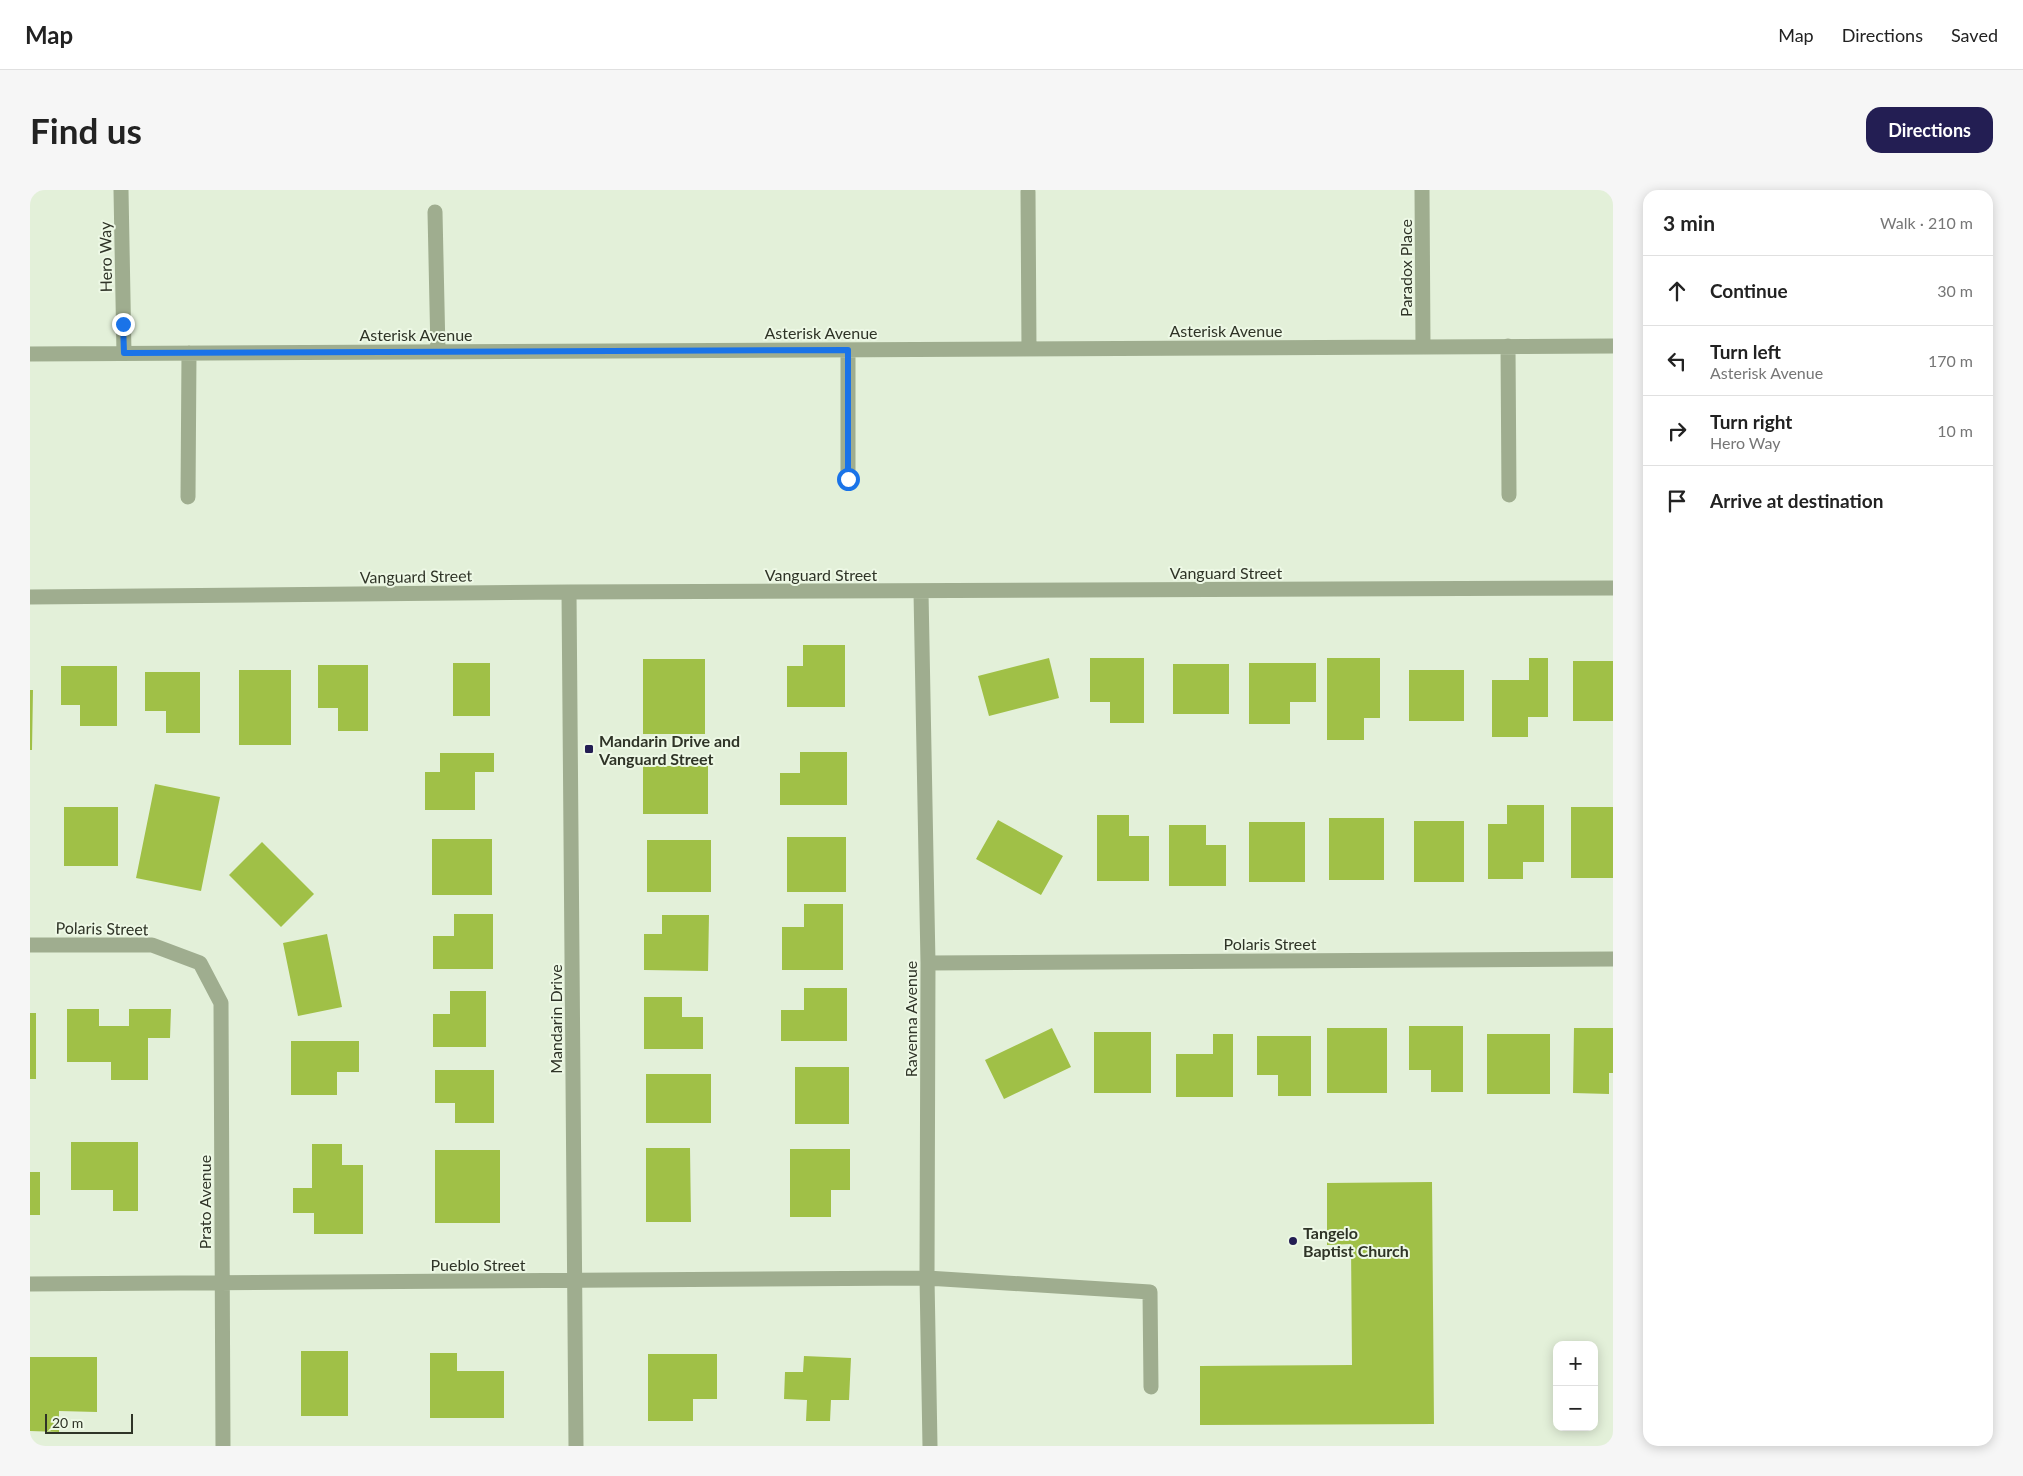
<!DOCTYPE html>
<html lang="en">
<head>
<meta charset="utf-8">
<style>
  :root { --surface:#fff; --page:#f6f6f6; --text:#222; --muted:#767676; --line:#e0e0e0; --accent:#231e53 }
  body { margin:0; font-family:Lato,sans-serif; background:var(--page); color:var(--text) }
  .controls { position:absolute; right:15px; bottom:15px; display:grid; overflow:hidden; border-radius:10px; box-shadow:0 2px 12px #0003 }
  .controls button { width:45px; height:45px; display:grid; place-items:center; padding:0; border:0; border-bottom:1px solid var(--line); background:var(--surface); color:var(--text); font:25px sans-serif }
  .scale { position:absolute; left:15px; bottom:12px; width:88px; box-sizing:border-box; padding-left:5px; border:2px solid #2f3427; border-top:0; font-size:14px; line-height:18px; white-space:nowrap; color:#2f3427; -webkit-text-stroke:4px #edf8e5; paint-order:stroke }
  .stop { position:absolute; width:15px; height:15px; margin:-11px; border:4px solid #1a73e8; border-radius:50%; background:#fff }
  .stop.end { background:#1a73e8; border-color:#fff; box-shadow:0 1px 5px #0008 }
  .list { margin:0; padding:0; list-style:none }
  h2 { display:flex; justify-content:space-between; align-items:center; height:65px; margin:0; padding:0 20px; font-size:21px }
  h2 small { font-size:16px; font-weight:400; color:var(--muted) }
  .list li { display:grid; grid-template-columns:32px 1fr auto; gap:15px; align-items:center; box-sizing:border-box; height:70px; padding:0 20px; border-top:1px solid var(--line) }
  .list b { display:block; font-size:19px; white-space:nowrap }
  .list p { margin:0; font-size:16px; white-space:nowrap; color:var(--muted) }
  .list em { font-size:16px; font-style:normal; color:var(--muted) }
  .icon { flex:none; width:28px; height:28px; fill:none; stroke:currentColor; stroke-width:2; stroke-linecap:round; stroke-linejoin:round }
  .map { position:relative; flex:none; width:1583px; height:1256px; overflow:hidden; border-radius:15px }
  header { display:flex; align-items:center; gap:30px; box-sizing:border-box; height:70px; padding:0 25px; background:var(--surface); border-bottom:1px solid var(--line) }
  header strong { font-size:24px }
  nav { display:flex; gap:28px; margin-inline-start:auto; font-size:18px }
  .intro { display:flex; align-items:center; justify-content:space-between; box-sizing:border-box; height:120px; padding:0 30px }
  h1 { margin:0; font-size:35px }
  .button { padding:12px 22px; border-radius:15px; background:var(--accent); color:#fff; font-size:18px; font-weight:700 }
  main { display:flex; gap:30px; padding:0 30px }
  aside { flex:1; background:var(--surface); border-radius:15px; box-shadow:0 2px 12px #0003 }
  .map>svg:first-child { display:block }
  .building { fill:#a0c047 }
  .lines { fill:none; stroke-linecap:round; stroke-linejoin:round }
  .minor { stroke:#9fad8f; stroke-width:15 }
  .route { stroke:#1a73e8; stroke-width:6 }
  .poi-dot { fill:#231e53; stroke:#edf8e5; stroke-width:2 }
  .labels { text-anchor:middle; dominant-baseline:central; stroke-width:4; stroke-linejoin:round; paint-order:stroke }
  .street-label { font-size:16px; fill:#2f3427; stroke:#edf8e5 }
  .poi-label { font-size:16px; font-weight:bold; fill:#2f3427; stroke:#edf8e5; text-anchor:start }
</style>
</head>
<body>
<header>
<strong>Map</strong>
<nav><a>Map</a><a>Directions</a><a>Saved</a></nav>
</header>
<div class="intro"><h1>Find us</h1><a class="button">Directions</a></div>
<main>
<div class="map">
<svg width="1583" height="1256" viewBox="0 0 1583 1256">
  <rect width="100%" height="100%" fill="#e3f0d9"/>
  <!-- building -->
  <path class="building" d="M773 455H815V517H757V476H773Z
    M1019 468 1029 508 959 526 948 486Z
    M1060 468H1114V533H1080V512H1060Z
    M1297 468H1350V528H1334V550H1297Z
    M1499 468H1518V527H1498V547H1462V490H1499Z
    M613 469H675V544H613Z
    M1543 471H1583V531H1543Z
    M423 473H460V526H423Z
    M1219 473H1286V512H1260V534H1219Z
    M1143 474H1199V524H1143Z
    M288 475H338V541H308V518H288Z
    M31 476H87V536H50V515H31Z
    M209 480H261V555H209Z
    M1379 480H1434V531H1379Z
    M115 482H170V543H136V521H115Z
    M0 500H3L2 560H0Z
    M770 562H817V615H750V583H770Z
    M410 563H464V582H445V620H395V582H410Z
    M613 576H678V624H613Z
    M125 594 190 607 171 701 106 688Z
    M1477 615H1514V672H1493V689H1458V634H1477Z
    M34 617H88V676H34Z
    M1541 617H1583V688H1541Z
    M1067 625H1099V646H1119V691H1067Z
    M1299 628H1354V690H1299Z
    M968 630 1033 666 1011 705 946 669Z
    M1384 631H1434V692H1384Z
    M1219 632H1275V692H1219Z
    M1139 635H1176V655H1196V696H1139Z
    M757 647H816V702H757Z
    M402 649H462V705H402Z
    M617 650H681V702H617Z
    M232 652 284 704 251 737 199 685Z
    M774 714H813V780H752V737H774Z
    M424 724H463V779H403V746H424Z
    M632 725H679L678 781 614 780V744H632Z
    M297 744 312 817 268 826 253 753Z
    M774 798H817V851H751V820H774Z
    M420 801H456V857H403V824H420Z
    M614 807H652V827H673V859H614Z
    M37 819H69V836H99V819H141L140 848H118V890H81V872H37Z
    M0 823H6V889H0Z
    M1379 836H1433V902H1401V880H1379Z
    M1022 838 1041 877 974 909 955 870Z
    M1297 838H1357V903H1297Z
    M1544 838H1583V883H1579V904L1543 903Z
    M1064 842H1121V903H1064Z
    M1183 844H1203V907H1146V864H1183Z
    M1457 844H1520V904H1457Z
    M1227 846H1281V906H1248V885H1227Z
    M261 851H329V882H307V905H261Z
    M765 877H819V934H765Z
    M405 880H464V933H425V913H405Z
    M616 884H681V933H616Z
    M41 952H108V1021H83V1000H41Z
    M282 954H312V975H333V1044H284V1023H263V998H282Z
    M616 958H660L661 1032H616Z
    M760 959H820V1000H801V1027H760Z
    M405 960H470V1033H405Z
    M0 982H10V1025H0Z
    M1402 992 1404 1234 1170 1235V1176L1322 1175 1321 1054 1297 1055V993Z
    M271 1161H318V1226H271Z
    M400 1163H427V1181H474V1228H400Z
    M618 1164H687V1209H663V1231H618Z
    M774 1166 821 1168 819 1210H801L800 1231H776L777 1210 754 1209 755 1182H773Z
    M0 1167H67V1222L29 1221V1242L0 1241Z"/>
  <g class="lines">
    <!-- minor -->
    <path class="minor" d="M91 0 94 163
      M1392 0 1393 156
      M998 2 999 159
      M405 22 408 162
      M1478 156 1479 305
      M0 164 1583 156
      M818 289V160
      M158 307 159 163
      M539 402 546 1256
      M891 402 898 773 897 1088 900 1256
      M0 407 539 402 1583 398
      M0 755H122L170 773 191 813 193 1256
      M898 773 1583 769
      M0 1094 897 1088 1120 1102 1121 1197"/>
  </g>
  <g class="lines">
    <!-- route -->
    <path class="route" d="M93 134 94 163 818 160V289"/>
  </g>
  <!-- markers -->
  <g class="poi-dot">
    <rect x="554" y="554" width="10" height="10" rx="2.5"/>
    <circle cx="1263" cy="1051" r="5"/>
  </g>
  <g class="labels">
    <!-- street labels -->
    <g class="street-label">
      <text transform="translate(75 67) rotate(-91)">Hero Way</text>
      <text transform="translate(1375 78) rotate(-90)">Paradox Place</text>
      <text x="1196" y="140">Asterisk Avenue</text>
      <text x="791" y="142">Asterisk Avenue</text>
      <text x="386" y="144">Asterisk Avenue</text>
      <text x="1196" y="382">Vanguard Street</text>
      <text x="791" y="384">Vanguard Street</text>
      <text transform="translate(386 386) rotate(-1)">Vanguard Street</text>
      <text transform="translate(72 738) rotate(1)">Polaris Street</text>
      <text x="1240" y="753">Polaris Street</text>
      <text transform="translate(525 829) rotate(-90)">Mandarin Drive</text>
      <text transform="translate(880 829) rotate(-90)">Ravenna Avenue</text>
      <text transform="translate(174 1012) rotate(-90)">Prato Avenue</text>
      <text x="448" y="1074">Pueblo Street</text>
    </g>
    <!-- poi labels -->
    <g class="poi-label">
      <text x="569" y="550">Mandarin Drive and<tspan x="569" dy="18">Vanguard Street</tspan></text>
      <text x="1273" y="1042">Tangelo<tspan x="1273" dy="18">Baptist Church</tspan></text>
    </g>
  </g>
</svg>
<div class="controls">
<button>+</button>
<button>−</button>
</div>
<div class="scale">20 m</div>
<div class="stop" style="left:818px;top:289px"></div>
<div class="stop end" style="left:93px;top:134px"></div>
</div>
<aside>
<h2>3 min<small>Walk · 210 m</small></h2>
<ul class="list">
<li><svg class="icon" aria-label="ahead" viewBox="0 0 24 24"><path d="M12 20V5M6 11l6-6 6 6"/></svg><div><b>Continue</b></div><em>30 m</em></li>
<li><svg class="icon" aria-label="left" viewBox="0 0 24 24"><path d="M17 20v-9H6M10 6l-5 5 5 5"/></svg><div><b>Turn left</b><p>Asterisk Avenue</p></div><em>170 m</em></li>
<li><svg class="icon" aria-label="right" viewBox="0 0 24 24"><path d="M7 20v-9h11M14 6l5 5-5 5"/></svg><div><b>Turn right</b><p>Hero Way</p></div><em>10 m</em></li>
<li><svg class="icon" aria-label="arrive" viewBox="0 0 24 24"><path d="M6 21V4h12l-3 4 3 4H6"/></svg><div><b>Arrive at destination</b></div></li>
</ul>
</aside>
</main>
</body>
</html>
